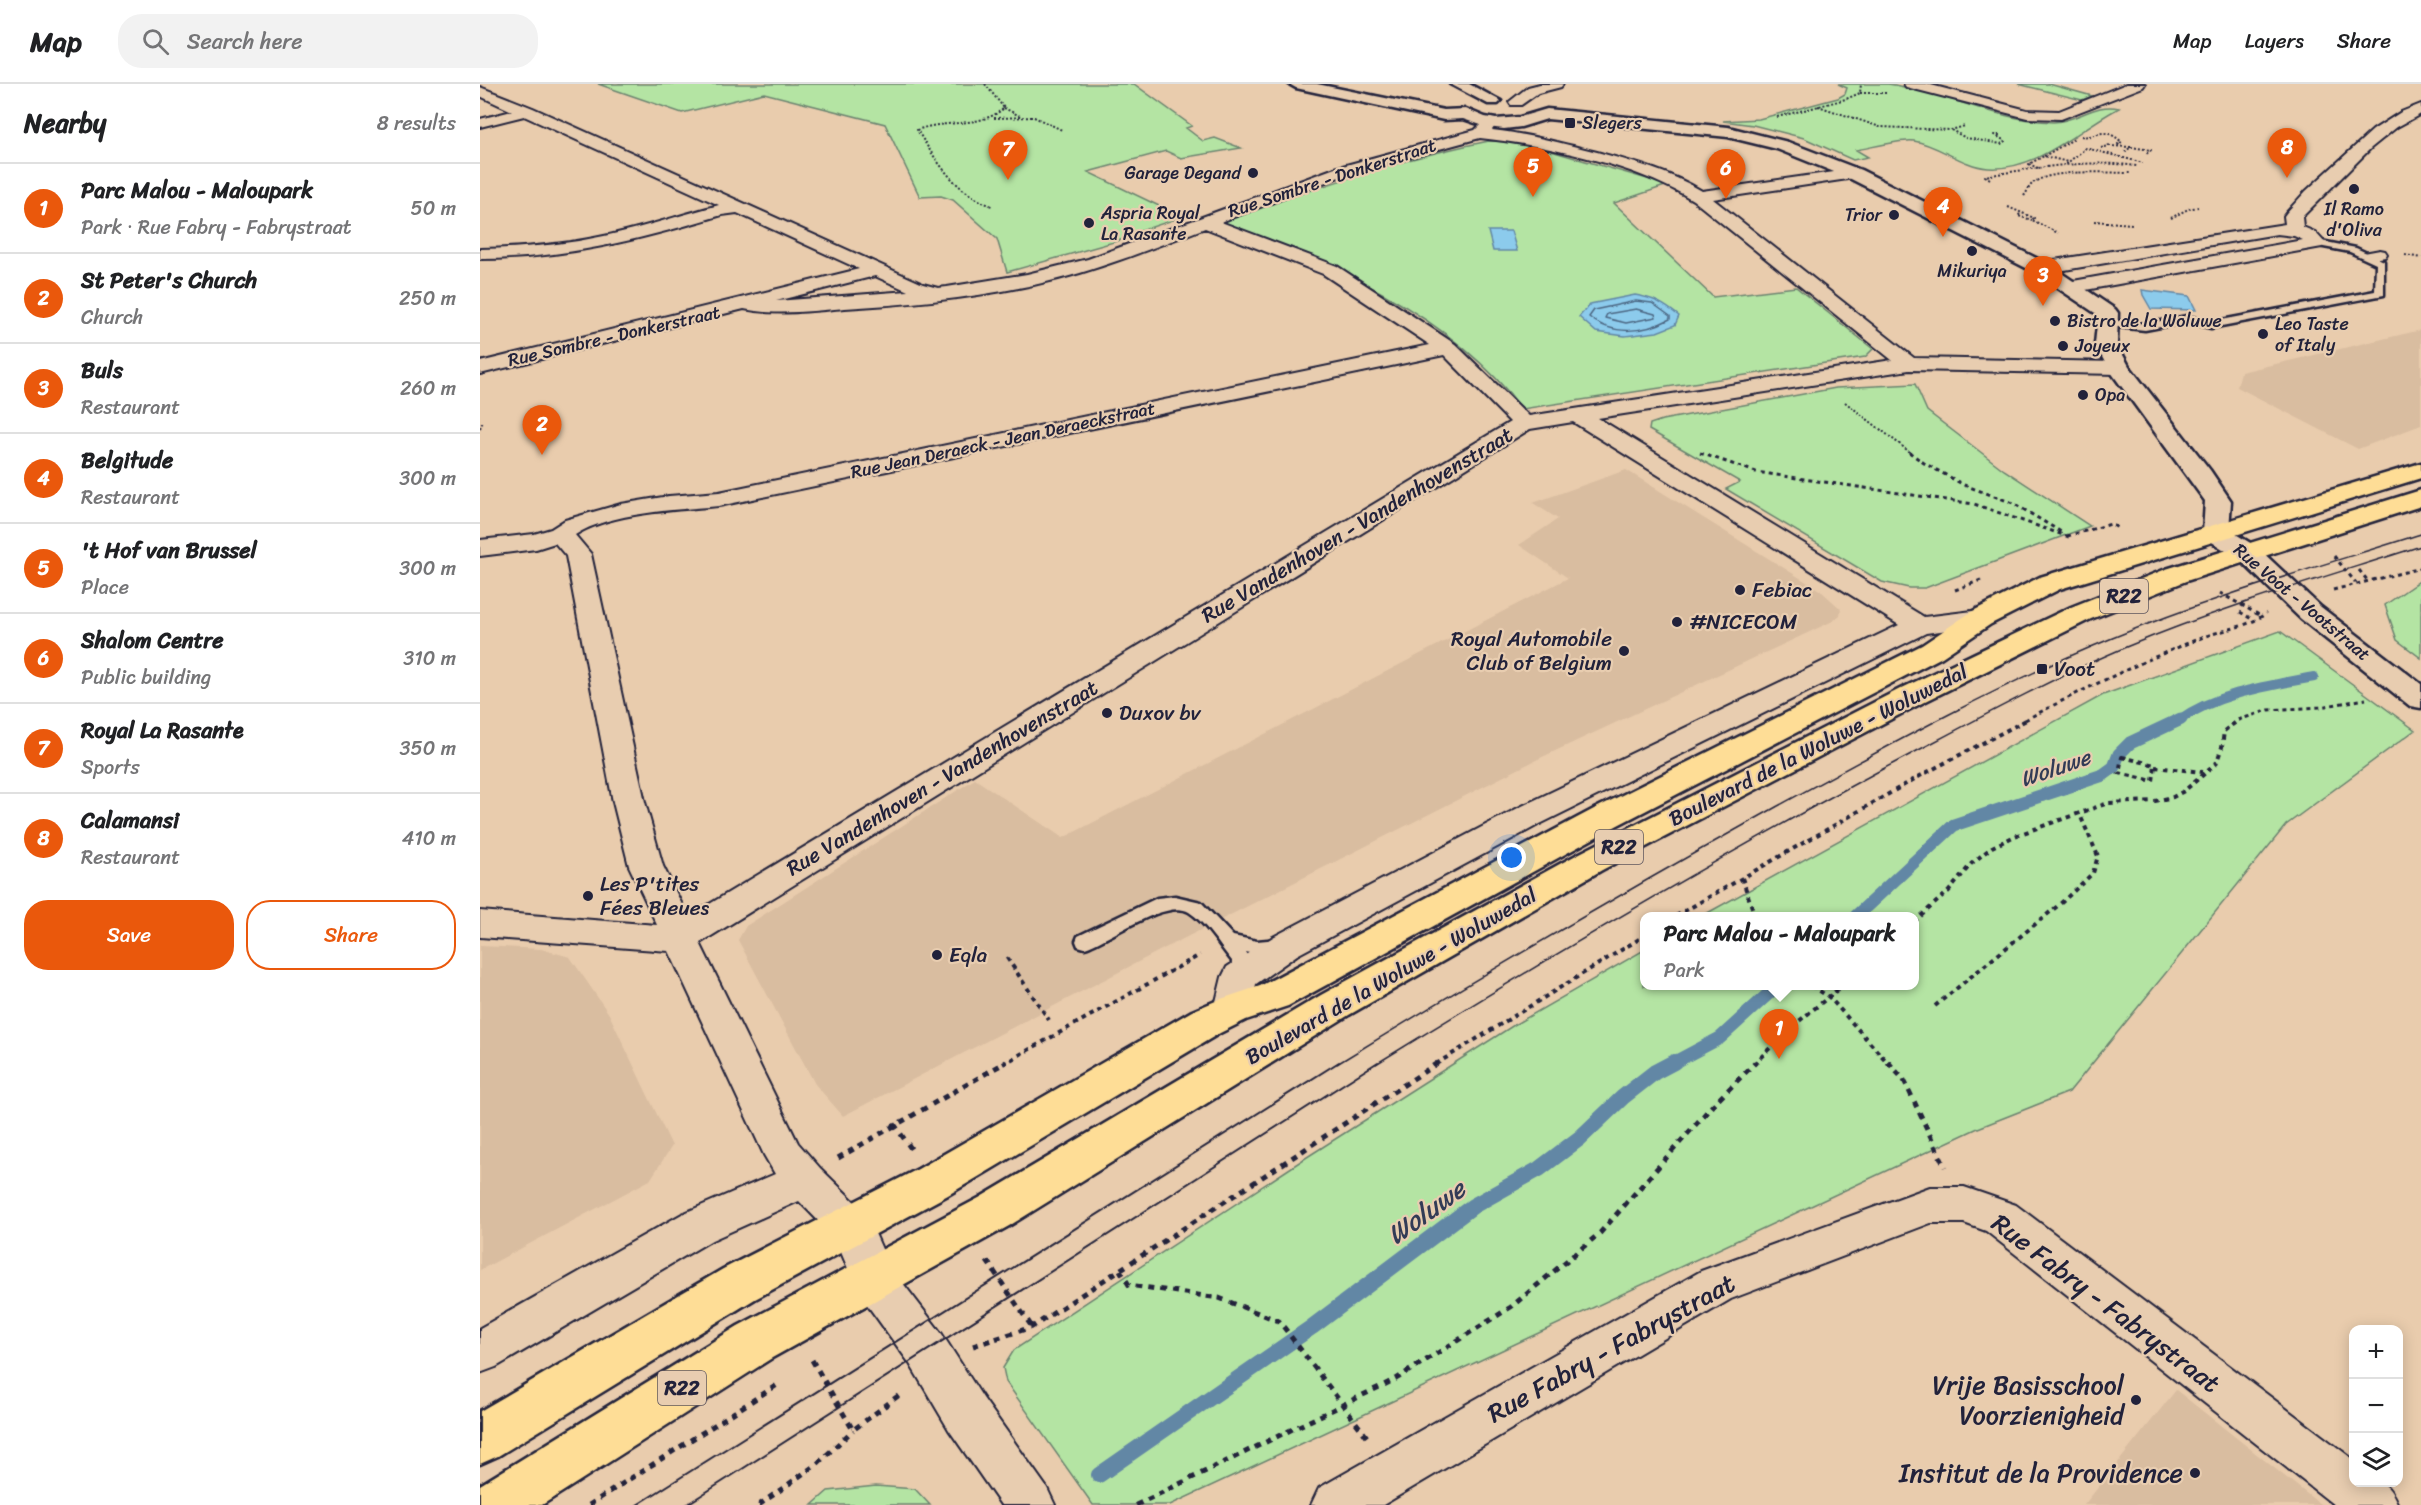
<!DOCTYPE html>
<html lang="en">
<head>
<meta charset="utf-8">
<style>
  :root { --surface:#fff; --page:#f2f2f2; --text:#202124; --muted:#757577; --line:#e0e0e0; --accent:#ea580c }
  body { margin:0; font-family:Sriracha,sans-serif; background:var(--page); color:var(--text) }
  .controls { position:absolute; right:18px; bottom:18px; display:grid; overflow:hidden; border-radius:12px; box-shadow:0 3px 15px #0003 }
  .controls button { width:54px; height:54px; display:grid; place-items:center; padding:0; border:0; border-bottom:2px solid var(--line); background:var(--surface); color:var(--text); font:30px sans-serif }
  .you { position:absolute; left:1032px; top:774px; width:21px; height:21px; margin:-15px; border:4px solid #fff; border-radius:50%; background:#1a73e8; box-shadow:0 0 0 9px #1a73e833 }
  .badge { display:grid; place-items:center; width:39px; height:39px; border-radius:50%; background:var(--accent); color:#fff; font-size:20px; font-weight:700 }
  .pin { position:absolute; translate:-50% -50px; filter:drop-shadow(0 2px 3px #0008) }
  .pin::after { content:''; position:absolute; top:32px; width:21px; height:18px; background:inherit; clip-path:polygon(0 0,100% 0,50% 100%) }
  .popup { position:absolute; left:1160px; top:828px; width:279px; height:78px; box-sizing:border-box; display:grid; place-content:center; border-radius:12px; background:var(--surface); filter:drop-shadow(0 2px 4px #0005); font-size:20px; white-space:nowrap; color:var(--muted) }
  .popup b { font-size:22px; color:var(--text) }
  .popup::after { content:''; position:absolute; left:50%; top:100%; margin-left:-12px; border:12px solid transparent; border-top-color:var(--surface) }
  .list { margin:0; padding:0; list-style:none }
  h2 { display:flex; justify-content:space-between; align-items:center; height:78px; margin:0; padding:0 24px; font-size:26px }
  h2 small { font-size:20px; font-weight:400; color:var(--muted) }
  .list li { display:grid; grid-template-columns:39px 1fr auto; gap:18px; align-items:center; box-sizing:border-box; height:90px; padding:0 24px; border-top:2px solid var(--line) }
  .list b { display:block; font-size:22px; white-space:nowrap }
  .list p { margin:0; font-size:20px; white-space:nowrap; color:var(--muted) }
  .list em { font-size:20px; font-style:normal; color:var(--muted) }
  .actions { display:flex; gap:12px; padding:18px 24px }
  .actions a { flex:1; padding:14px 0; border:2px solid var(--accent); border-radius:24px; text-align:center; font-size:21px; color:var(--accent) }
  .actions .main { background:var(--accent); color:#fff }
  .icon { flex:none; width:33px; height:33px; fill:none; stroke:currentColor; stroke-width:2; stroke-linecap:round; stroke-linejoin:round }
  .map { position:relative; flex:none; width:1941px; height:1421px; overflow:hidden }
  header { display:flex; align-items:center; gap:36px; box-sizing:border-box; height:84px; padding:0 30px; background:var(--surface); border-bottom:2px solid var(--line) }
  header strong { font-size:28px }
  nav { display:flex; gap:33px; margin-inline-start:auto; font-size:21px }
  .search { width:420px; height:54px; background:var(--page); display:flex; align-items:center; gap:15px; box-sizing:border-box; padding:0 21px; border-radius:24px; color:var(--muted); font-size:22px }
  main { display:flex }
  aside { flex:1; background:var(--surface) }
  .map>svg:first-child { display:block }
  .built { fill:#d9bda0 }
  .green { fill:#b4e4a3; stroke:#6b836f; stroke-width:1.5 }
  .water { fill:#8ccbec; stroke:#6287a5; stroke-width:1.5 }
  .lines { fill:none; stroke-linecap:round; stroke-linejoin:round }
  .shore { stroke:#4c6682; stroke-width:1.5 }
  .stream-far2 { stroke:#6287a5; stroke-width:10 }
  .stream-far1 { stroke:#6287a5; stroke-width:13 }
  .stream { stroke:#6287a5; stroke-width:16 }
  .service-casing { stroke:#22223b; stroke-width:5 }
  .pedestrian-casing { stroke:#22223b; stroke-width:4 }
  .minor-casing { stroke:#22223b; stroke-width:4 }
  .tertiary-casing { stroke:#22223b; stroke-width:5 }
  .trunk-casing { stroke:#22223b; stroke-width:5 }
  .path-far3 { stroke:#22223b; stroke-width:2; stroke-dasharray:2 2; stroke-linecap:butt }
  .path-far2 { stroke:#22223b; stroke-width:3; stroke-dasharray:4 4; stroke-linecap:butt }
  .path-far1 { stroke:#22223b; stroke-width:4; stroke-dasharray:4.5 4.5; stroke-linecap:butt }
  .path { stroke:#22223b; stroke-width:5; stroke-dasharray:6 6; stroke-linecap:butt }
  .service { fill:#e8cdb0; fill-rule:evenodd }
  .pedestrian { fill:#e8cdb0; fill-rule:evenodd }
  .minor { fill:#e8cdb0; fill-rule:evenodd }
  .tertiary { fill:#e8cdb0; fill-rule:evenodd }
  .trunk { fill:#fedd96; fill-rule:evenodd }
  .tram-far1 { stroke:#22223b; stroke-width:1.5 }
  .tram { stroke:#22223b; stroke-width:2 }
  .poi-dot { fill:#22223b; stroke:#e8cdb0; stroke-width:2 }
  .labels { text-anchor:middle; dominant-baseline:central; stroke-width:4.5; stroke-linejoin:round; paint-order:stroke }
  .far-poi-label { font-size:18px; fill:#22223b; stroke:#e8cdb0; text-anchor:start }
  .far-street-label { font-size:18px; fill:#22223b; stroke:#e8cdb0 }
  .shield { fill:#e8cdb0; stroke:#5d555e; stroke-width:1.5 }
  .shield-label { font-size:20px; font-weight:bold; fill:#22223b }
  .street-label { font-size:21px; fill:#22223b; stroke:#e8cdb0 }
  .poi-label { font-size:21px; fill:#22223b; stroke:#e8cdb0; text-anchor:start }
  .water-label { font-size:22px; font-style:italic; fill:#323b56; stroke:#e8cdb0 }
  .near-street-label { font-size:26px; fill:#22223b; stroke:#e8cdb0 }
  .near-poi-label { font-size:26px; fill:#22223b; stroke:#e8cdb0; text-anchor:end }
  .near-water-label { font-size:27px; font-style:italic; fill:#323b56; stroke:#e8cdb0 }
</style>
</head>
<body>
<header>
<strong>Map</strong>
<div class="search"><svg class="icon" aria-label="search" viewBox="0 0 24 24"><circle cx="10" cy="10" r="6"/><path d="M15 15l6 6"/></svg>Search here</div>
<nav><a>Map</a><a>Layers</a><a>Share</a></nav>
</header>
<main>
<aside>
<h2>Nearby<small>8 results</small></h2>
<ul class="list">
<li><span class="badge">1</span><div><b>Parc Malou - Maloupark</b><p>Park · Rue Fabry - Fabrystraat</p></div><em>50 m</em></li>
<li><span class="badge">2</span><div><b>St Peter's Church</b><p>Church</p></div><em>250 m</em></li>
<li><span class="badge">3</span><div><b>Buls</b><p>Restaurant</p></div><em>260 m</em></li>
<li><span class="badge">4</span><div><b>Belgitude</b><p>Restaurant</p></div><em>300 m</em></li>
<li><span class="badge">5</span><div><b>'t Hof van Brussel</b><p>Place</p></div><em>300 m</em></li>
<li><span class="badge">6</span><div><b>Shalom Centre</b><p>Public building</p></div><em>310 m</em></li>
<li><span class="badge">7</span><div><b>Royal La Rasante</b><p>Sports</p></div><em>350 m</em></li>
<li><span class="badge">8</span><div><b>Calamansi</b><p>Restaurant</p></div><em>410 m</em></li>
</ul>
<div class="actions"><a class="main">Save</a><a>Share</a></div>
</aside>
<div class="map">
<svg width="1941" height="1421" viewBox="0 0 1941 1421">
  <rect width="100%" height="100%" fill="#e9ccad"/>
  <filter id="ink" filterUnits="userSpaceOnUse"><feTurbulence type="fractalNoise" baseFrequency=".0167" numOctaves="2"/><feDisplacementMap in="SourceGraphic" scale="12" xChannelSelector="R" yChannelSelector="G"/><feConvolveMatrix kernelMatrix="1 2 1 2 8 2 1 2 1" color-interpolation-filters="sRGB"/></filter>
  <g filter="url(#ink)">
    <!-- built -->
    <path class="built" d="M1941 246V341L1878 365 1757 303 1761 288Z
      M1146 386 1341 507 1361 525 1360 531 1353 537 1058 675 683 865 363 1032 335 1000 258 856 266 842 495 695 583 754 1088 494 1039 461 1078 435 1053 419Z
      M0 862 61 865 90 873 129 930 192 1062 170 1096 0 1186Z
      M1696 1306 1841 1421H1604Z"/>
    <!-- green -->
    <path class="green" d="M118 0H654L712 42 706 44 723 57 735 54 761 64 701 74 686 67 608 88 702 133 654 149 655 152 527 188 517 155 473 116 461 112 440 113 405 40 284 9 202 29Z
      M1358 0C1374 0 1392 0 1408 0 1464 8 1517 37 1573 38 1597 38 1615 18 1639 24 1597 46 1558 87 1508 84 1482 82 1459 61 1434 57 1422 55 1389 64 1376 66L1388 73 1373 76 1324 54 1273 41 1243 37 1279 35 1358 14 1365 10 1367 4Z
      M1538 0H1569L1612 12 1602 16Z
      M1009 57 1040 58 1188 101 1134 119 1233 213 1316 203 1393 265 1385 273 1042 325C972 231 845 175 738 137 828 108 915 75 1009 57Z
      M1435 300 1447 327 1524 386 1610 442 1445 504H1429L1402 498 1246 405 1260 398 1169 346 1170 340 1182 336 1356 304Z
      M1941 496V574L1917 556 1905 521Z
      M1800 547 1935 646 1806 741 1589 1008 1498 1044 690 1421H613L526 1298 523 1284 534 1266 824 1075 1034 941 1164 866V902H1434V832H1222L1623 611Z
      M396 1402 435 1405 450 1421H332L348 1407Z"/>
    <!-- water -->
    <path class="water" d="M1008 147H1031L1037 167H1013Z
      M1662 206 1709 212 1716 226 1671 225 1663 211Z
      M1155 211C1174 214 1184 220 1199 232L1195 241 1177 248 1145 252 1116 248 1099 233 1110 220Z"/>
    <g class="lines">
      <!-- shore -->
      <path class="shore" d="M1156 217 1172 219 1190 232V235C1164 249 1133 252 1109 233L1114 226Z
        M1156 225 1175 230 1176 233 1146 239 1125 234 1127 230Z"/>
      <!-- stream-far2 -->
      <path class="stream-far2" d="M1699 636C1738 609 1787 602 1834 593"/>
      <!-- stream-far1 -->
      <path class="stream-far1" d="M1376 832 1474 741 1623 691 1634 683 1639 670 1650 659 1701 635
        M1191 980 1240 954 1297 902"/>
      <!-- stream -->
      <path class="stream" d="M619 1391 832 1243 993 1122 1059 1085 1100 1054 1143 1013 1175 988 1194 978"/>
      <!-- service casing -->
      <g class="service-casing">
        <path id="service" d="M1836 156 1876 164 1904 177V211L1731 244 1707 238 1665 246 1629 242 1624 239 1629 236 1665 240 1707 232 1731 238 1895 207 1896 180 1870 168 1833 161 1831 159Z
          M695 812 721 818 753 852 777 857 798 855 805 857 807 862 805 867C791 871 778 871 765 868 772 877 772 888 767 898L760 900 753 898 751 893 752 877C739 861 726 839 709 828 687 814 629 856 605 864L598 862 596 857 598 852 677 814Z"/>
      </g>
      <!-- pedestrian casing -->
      <g class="pedestrian-casing">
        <path id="pedestrian" d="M1900 166 1905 167 1907 170 1905 173 1889 176 1882 172 1884 169Z"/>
      </g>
      <!-- minor casing -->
      <g class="minor-casing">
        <path id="minor" d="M1060 0H1083L1081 3 1058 9 1041 21H1031L1029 18 1048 3Z
          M1424 0H1447L1547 26 1579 27 1646 0H1665L1663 3 1581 35 1547 34 1426 3Z
          M0 3 53 24 443 200 458 204 467 203 547 190 608 175 855 84 995 46 1006 35 1011 34 1018 38 1012 46C1047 50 1082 59 1117 68 1153 78 1189 87 1222 107L1375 85 1383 90 1381 93 1233 115 1434 274 1639 278 1646 280 1649 284 1646 288 1639 290 1429 286 1118 334 1444 533 1501 526 1511 528 1515 534 1511 540 1446 549 1060 740 817 871 776 900 770 926 765 936 752 940 739 936 734 926 742 893 747 883 793 853 1038 724 1419 541 1093 338 1050 345 220 859 318 1059 340 1084 386 1129 409 1181 462 1250 503 1314 567 1404 575 1421H521L469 1346 430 1280 378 1208 355 1154 319 1117 232 1156 16 1283 0 1289V1244L202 1130 295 1090 284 1071 189 867 0 853V827L177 841 149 782 133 718 86 472 75 459 56 465 0 472V456L54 450 71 445 85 436 141 420 189 412 239 408 950 261 843 190 725 144C691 157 656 171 622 182 540 210 450 219 365 224 332 227 297 232 264 225L0 290V278L379 185 257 129 242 131C162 155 84 175 0 175V165C42 164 83 161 124 152 163 144 200 131 239 121L44 32 0 43V35L32 27 0 12ZM1000 54C1066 61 1156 81 1213 116L1412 276 1049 332 975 260 857 182 741 138 867 90ZM395 192 428 207 296 217ZM964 271 1030 338 208 833 183 782 165 718 111 470 95 451C130 428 197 426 239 422Z
          M1941 20V30L1917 43 1891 64 1822 133 1823 143 1835 148 1845 159 1842 163 1589 209 1582 207 1580 203 1582 199 1823 156 1814 152 1797 150 1561 190 1554 188 1552 184 1554 180 1561 178 1805 140 1804 132 1807 128 1826 107 1893 46 1921 28Z
          M1450 1103H1484L1536 1121 1874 1376V1398C1901 1398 1906 1394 1918 1421H1854L1506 1147 1484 1139H1451L1251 1215 903 1421H831L839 1404 1221 1187Z"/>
      </g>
      <!-- tertiary casing -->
      <g class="tertiary-casing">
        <path id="tertiary" d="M809 0H837L964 26 986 25 1005 33 1016 35 1040 33 1067 25 1248 43 1308 58 1381 86 1568 180 1635 225 1638 229 1637 260 1649 282 1730 386 1751 417 1749 446 1777 463 1841 523 1941 600V624L1930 622 1821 535 1759 475 1727 455 1723 449 1725 417 1628 284 1615 260 1618 231 1554 188 1369 94 1297 65 1248 53 1067 35 1041 43 1024 45 1007 43 983 35 964 36 816 4Z
          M970 0H989L1021 17 1018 20H1008Z"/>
      </g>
      <!-- trunk casing -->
      <g class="trunk-casing">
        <path id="trunk" d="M1941 379V394L1580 505 1511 540 1462 573 1138 741 808 922 766 936 740 949 468 1111 275 1215 18 1372 0 1380V1327L243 1185 438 1085 712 927 738 916 780 902 1114 725 1442 561 1491 528 1560 493Z
          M1941 406V422L1706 497 1611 535 1442 619 1122 786 869 931 529 1142 292 1274 62 1421H0V1401L258 1242 499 1114 841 911 1098 770 1420 605 1591 523 1686 485Z"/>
      </g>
      <!-- path-far3 -->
      <path class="path-far3" d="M505 0 524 24C500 45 465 35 437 46 457 78 475 108 512 122
        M1380 9H1406
        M1338 22 1400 43 1471 46 1485 42
        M524 24 540 32
        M1297 33 1366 15 1380 9 1381 0
        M514 34 554 33 582 46
        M1471 46 1486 54 1521 60 1525 57 1515 51H1521
        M1601 52C1618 55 1621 40 1642 58L1638 60 1641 62
        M1629 62 1651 63 1645 68
        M1651 63 1671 66 1666 70
        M1621 64 1629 62 1628 59
        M1564 72 1594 55
        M1586 80 1606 64 1663 79
        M1558 84 1549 80 1564 72 1588 78
        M1510 95 1505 92C1556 84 1605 75 1657 82
        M1544 112C1547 108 1549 103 1552 100 1570 84 1628 89 1651 89
        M1528 123 1554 134 1552 136 1578 149
        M1540 130 1538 132 1552 136
        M1691 134 1708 125 1718 123
        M1614 137 1652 140
        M1925 171 1941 174
        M1365 318 1431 369
        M0 344 3 337"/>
      <!-- path-far2 -->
      <path class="path-far2" d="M1429 368 1444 379 1484 401 1533 419 1581 448
        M1220 369 1276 388 1494 420 1589 453
        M1587 452 1631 440 1638 444
        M1854 472 1876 499
        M1879 486 1888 497
        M1475 506 1501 496
        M1853 506 1941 484
        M1740 509 1781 532
        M1760 528 1775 537
        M1545 636C1604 605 1664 576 1726 552 1746 545 1769 543 1786 529
        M1758 636 1789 626 1840 623 1886 615"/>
      <!-- path-far1 -->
      <path class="path-far1" d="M1642 673 1675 681 1673 697 1639 689Z
        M1675 683 1723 688
        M1262 794 1275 832
        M1196 832 1440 692 1548 635
        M1434 838 1469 807 1491 780 1512 763 1535 752 1628 719 1675 717 1693 713 1704 707 1736 680 1742 663 1744 647 1760 635
        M527 874 569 936
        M1332 902 1349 913 1409 980
        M1455 922 1580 820 1613 789 1618 772 1600 731
        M523 980 720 871
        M956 980 1164 852
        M1274 980 1307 947 1362 902"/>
      <!-- path -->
      <path class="path" d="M1408 978 1424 996 1465 1083
        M414 1040 432 1066
        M358 1074 526 978
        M507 1177 552 1243
        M640 1186 649 1201 739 1214 799 1237 887 1353
        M493 1262 552 1243 959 978
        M332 1276 373 1346 422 1309
        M109 1421 297 1301
        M279 1421 337 1380 373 1346
        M656 1421 916 1295 1031 1223 1120 1149 1232 1022 1276 978"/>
      <!-- service -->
      <use href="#service" class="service"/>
      <!-- pedestrian -->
      <use href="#pedestrian" class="pedestrian"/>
      <!-- minor -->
      <use href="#minor" class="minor"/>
      <!-- tertiary -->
      <use href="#tertiary" class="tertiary"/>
      <!-- trunk -->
      <use href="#trunk" class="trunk"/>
      <!-- tram-far1 -->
      <path class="tram-far1" d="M857 980C1002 891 1149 805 1298 722 1406 663 1516 602 1630 555 1731 513 1837 483 1941 450
        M896 980C1061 878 1228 779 1399 687 1481 644 1561 599 1646 563 1742 523 1842 494 1941 462"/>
      <!-- tram -->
      <path class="tram" d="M157 1421 859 978
        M206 1421 898 978"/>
    </g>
  </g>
  <!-- markers -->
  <g class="poi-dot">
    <rect x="1084" y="33" width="12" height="12" rx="3"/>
    <circle cx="773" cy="89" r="6"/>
    <circle cx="1874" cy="105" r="6"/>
    <circle cx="1414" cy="131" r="6"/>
    <circle cx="609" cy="139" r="6"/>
    <circle cx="1492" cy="167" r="6"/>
    <circle cx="1575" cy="237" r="6"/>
    <circle cx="1783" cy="250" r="6"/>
    <circle cx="1583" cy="262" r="6"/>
    <circle cx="1603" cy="311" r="6"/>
    <circle cx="1260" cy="506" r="6"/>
    <circle cx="1197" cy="538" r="6"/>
    <circle cx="1144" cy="567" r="6"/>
    <rect x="1556" y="579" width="12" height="12" rx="3"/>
    <circle cx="627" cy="629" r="6"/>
    <circle cx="108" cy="812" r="6"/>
    <circle cx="457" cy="871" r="6"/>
    <circle cx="1656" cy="1316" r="6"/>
    <circle cx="1715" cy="1389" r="6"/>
  </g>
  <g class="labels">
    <!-- far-poi labels -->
    <g class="far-poi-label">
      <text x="1102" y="39">Slegers</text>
      <text x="761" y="89" text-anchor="end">Garage Degand</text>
      <text x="1874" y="125" text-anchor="middle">Il Ramo<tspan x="1874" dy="21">d'Oliva</tspan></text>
      <text x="621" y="129">Aspria Royal<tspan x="621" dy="21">La Rasante</tspan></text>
      <text x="1402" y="131" text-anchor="end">Trior</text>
      <text x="1492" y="187" text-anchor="middle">Mikuriya</text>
      <text x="1587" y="237">Bistro de la Woluwe</text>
      <text x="1795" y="240">Leo Taste<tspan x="1795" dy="21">of Italy</tspan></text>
      <text x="1595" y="262">Joyeux</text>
      <text x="1615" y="311">Opa</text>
    </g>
    <!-- far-street labels -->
    <g class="far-street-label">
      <text transform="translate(852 94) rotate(-18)">Rue Sombre - Donkerstraat</text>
      <text transform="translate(134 252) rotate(-13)">Rue Sombre - Donkerstraat</text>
      <text transform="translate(523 356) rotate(-12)">Rue Jean Deraeck - Jean Deraeckstraat</text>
      <text transform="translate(1822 518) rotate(40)">Rue Voot - Vootstraat</text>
    </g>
    <!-- shield labels -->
    <g class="shield">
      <rect x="1620" y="495" width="48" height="34" rx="4.5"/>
      <rect x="1115" y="746" width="48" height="34" rx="4.5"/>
      <rect x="178" y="1287" width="48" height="34" rx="4.5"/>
    </g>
    <g class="shield-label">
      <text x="1644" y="512">R22</text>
      <text x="1139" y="763">R22</text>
      <text x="202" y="1304">R22</text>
    </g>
    <!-- street labels -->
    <g class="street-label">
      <text transform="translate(877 441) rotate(-31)">Rue Vandenhoven - Vandenhovenstraat</text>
      <text transform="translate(1338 661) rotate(-27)">Boulevard de la Woluwe - Woluwedal</text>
      <text transform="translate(462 694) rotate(-31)">Rue Vandenhoven - Vandenhovenstraat</text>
      <text transform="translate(911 892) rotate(-30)">Boulevard de la Woluwe - Woluwedal</text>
    </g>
    <!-- poi labels -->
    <g class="poi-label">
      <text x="1272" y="506">Febiac</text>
      <text x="1209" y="538">#NICECOM</text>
      <text x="1132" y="555" text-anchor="end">Royal Automobile<tspan x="1132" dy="24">Club of Belgium</tspan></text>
      <text x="1574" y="585">Voot</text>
      <text x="639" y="629">Duxov bv</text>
      <text x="120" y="800">Les P'tites<tspan x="120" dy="24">Fées Bleues</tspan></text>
      <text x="469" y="871">Eqla</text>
    </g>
    <!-- water labels -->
    <g class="water-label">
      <text transform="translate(1575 684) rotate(-19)">Woluwe</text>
    </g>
    <!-- near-street labels -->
    <g class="near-street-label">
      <text transform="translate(1626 1219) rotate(37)">Rue Fabry - Fabrystraat</text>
      <text transform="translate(1131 1264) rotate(-29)">Rue Fabry - Fabrystraat</text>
    </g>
    <!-- near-poi labels -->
    <g class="near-poi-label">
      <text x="1644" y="1301">Vrije Basisschool<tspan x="1644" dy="30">Voorzienigheid</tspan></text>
      <text x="1703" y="1389">Institut de la Providence</text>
    </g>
    <!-- near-water labels -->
    <g class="near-water-label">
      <text transform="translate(946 1128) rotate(-36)">Woluwe</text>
    </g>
  </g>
</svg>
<div class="controls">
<button>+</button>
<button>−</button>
<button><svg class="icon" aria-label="layers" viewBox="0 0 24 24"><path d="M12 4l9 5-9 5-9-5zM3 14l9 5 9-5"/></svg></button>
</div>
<div class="you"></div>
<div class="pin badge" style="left:1299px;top:975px">1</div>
<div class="popup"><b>Parc Malou - Maloupark</b>Park</div>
<div class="pin badge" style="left:62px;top:371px">2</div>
<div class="pin badge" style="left:1563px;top:222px">3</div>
<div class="pin badge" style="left:1463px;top:153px">4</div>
<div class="pin badge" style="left:1053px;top:113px">5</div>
<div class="pin badge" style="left:1246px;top:115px">6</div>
<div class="pin badge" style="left:528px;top:96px">7</div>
<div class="pin badge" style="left:1807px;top:94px">8</div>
</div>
</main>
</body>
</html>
